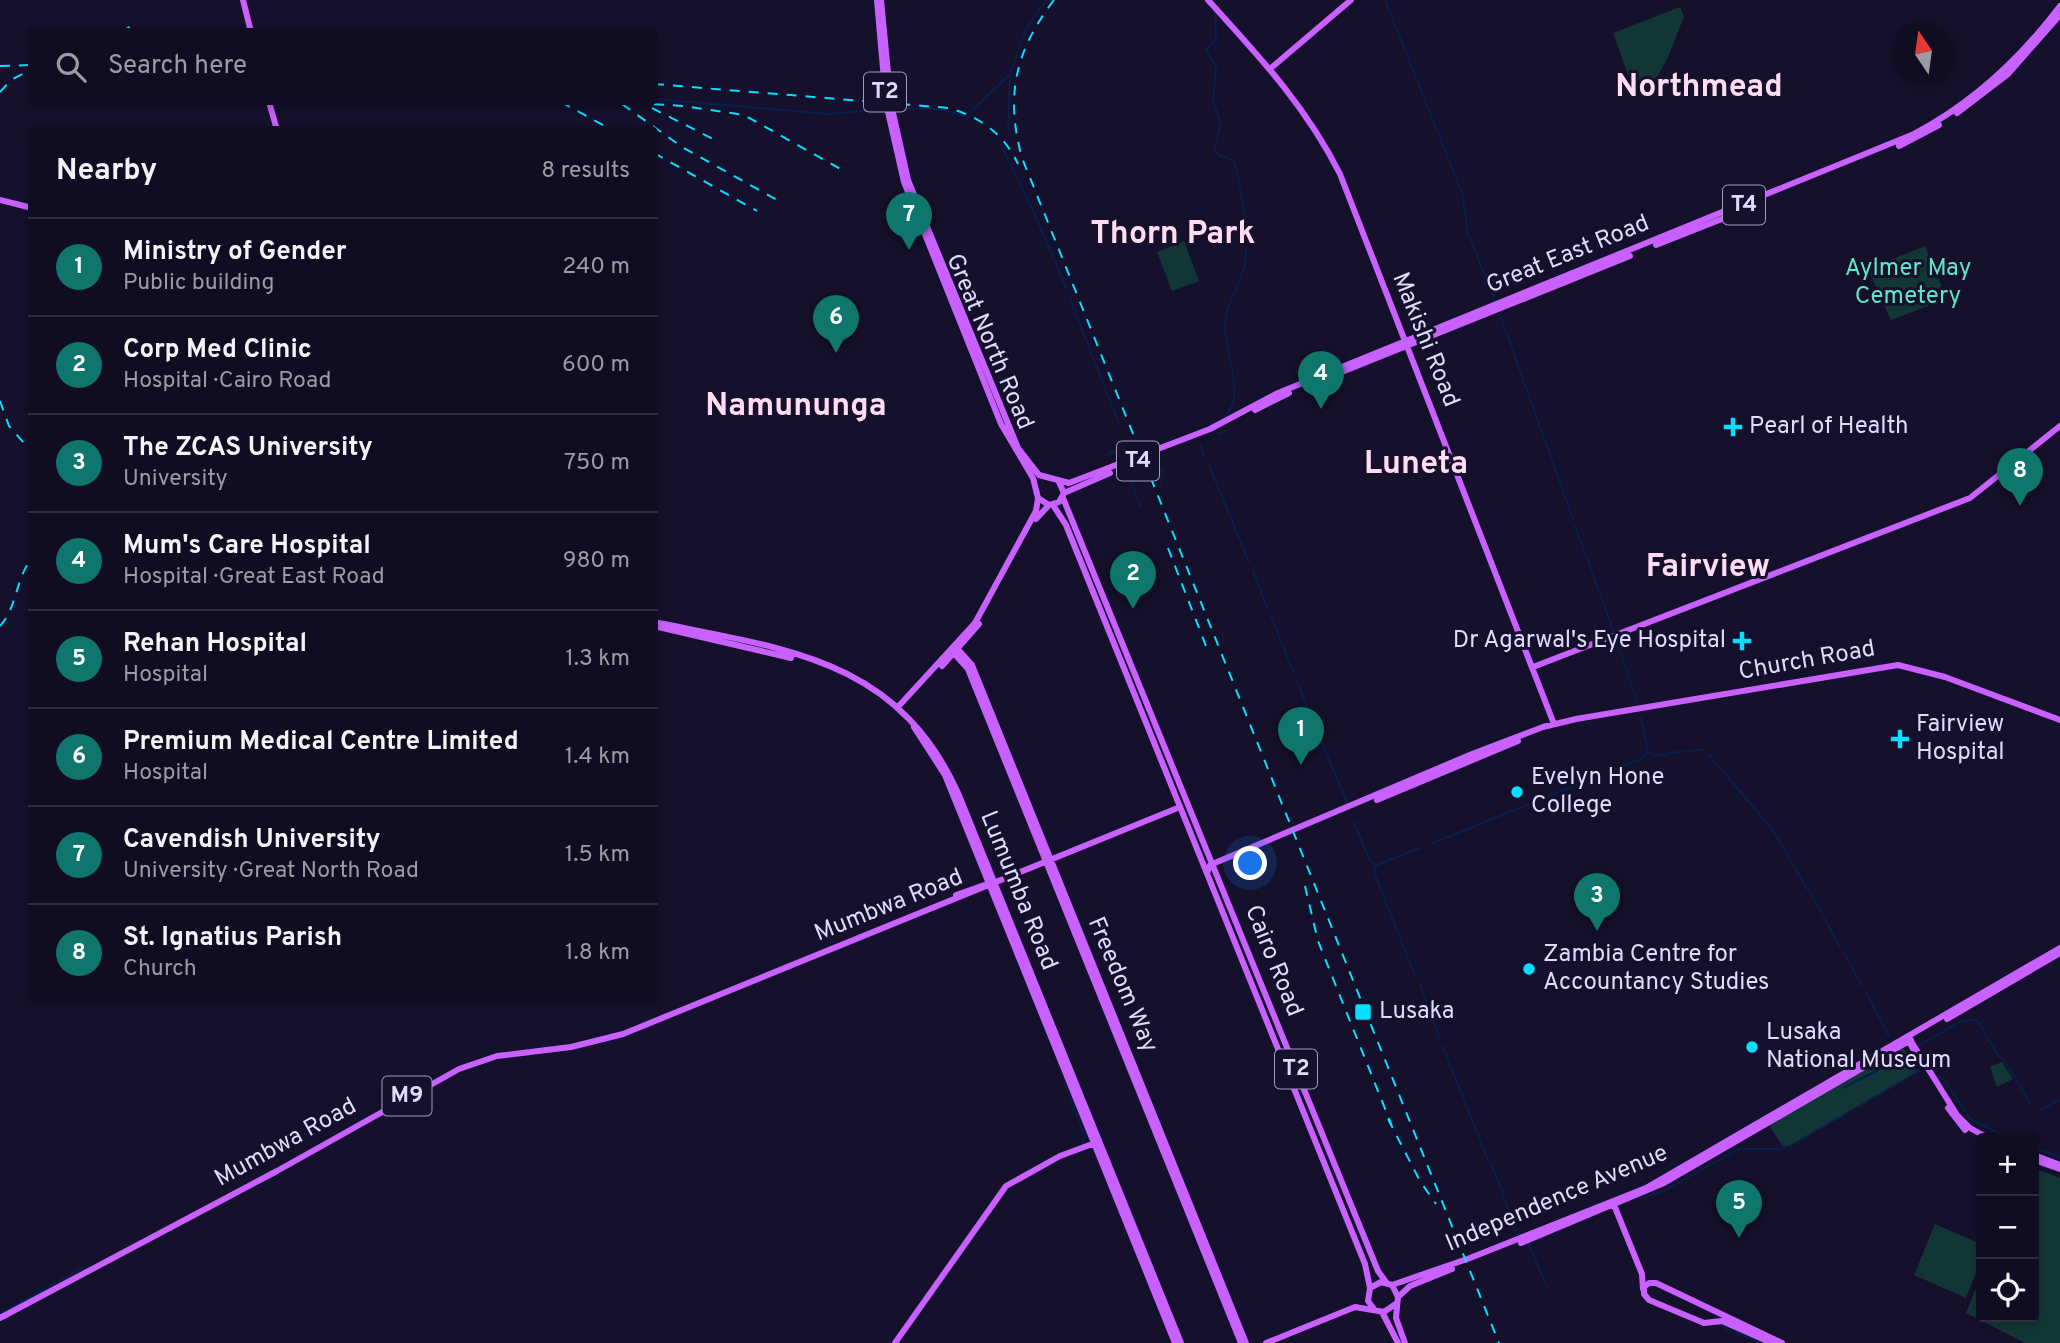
<!DOCTYPE html>
<html lang="en">
<head>
<meta charset="utf-8">
<style>
  :root { --surface:#100c21; --page:#1e1a2e; --text:#f1f3f6; --muted:#9c9ba5; --line:#302c3f; --accent:#0f766e }
  body { margin:0; font-family:Overpass,sans-serif; background:var(--page); color:var(--text) }
  .controls { position:absolute; right:21px; bottom:21px; display:grid; overflow:hidden; border-radius:7px; box-shadow:0 4px 10px #0003 }
  .controls button { width:63px; height:63px; display:grid; place-items:center; padding:0; border:0; border-bottom:2px solid var(--line); background:var(--surface); color:var(--text); font:35px sans-serif }
  .compass { position:absolute; left:1892px; top:21px; width:63px; height:63px; border-radius:50%; background:var(--surface); box-shadow:0 4px 10px #0003; rotate:347deg }
  .you { position:absolute; left:1251px; top:864px; width:24px; height:24px; margin:-18px; border:5px solid #fff; border-radius:50%; background:#1a73e8; box-shadow:0 0 0 10px #1a73e833 }
  .badge { display:grid; place-items:center; width:46px; height:46px; border-radius:50%; background:var(--accent); color:#fff; font-size:23px; font-weight:700 }
  .pin { position:absolute; translate:-50% -58px; filter:drop-shadow(0 2px 4px #0008) }
  .pin::after { content:''; position:absolute; top:37px; width:24px; height:21px; background:inherit; clip-path:polygon(0 0,100% 0,50% 100%) }
  .list { margin:0; padding:0; list-style:none }
  h2 { display:flex; justify-content:space-between; align-items:center; height:91px; margin:0; padding:0 28px; font-size:30px }
  h2 small { font-size:23px; font-weight:400; color:var(--muted) }
  .list li { display:grid; grid-template-columns:46px 1fr auto; gap:21px; align-items:center; box-sizing:border-box; height:98px; padding:0 28px; border-top:2px solid var(--line) }
  .list b { display:block; font-size:26px; white-space:nowrap }
  .list p { margin:0; font-size:23px; white-space:nowrap; color:var(--muted) }
  .list em { font-size:23px; font-style:normal; color:var(--muted) }
  .icon { flex:none; width:38px; height:38px; fill:none; stroke:currentColor; stroke-width:2; stroke-linecap:round; stroke-linejoin:round }
  .map { position:relative; flex:none; width:2060px; height:1343px; overflow:hidden }
  .search { position:absolute; background:var(--surface); box-shadow:0 4px 10px #0003; left:28px; top:28px; width:630px; height:77px; display:flex; align-items:center; gap:18px; box-sizing:border-box; padding:0 24px; border-radius:7px; color:var(--muted); font-size:26px }
  .panel { position:absolute; background:var(--surface); box-shadow:0 4px 10px #0003; left:28px; top:126px; width:630px; height:875px; border-radius:7px }
  .map>svg:first-child { display:block }
  .green { fill:#123636 }
  .lines { fill:none; stroke-linecap:round; stroke-linejoin:round }
  .stream { stroke:#081f4c; stroke-width:2 }
  .major { stroke:#c861ff; stroke-width:6 }
  .rail { stroke:#06dfff; stroke-width:2; stroke-dasharray:10 9; stroke-linecap:butt }
  .poi-dot { fill:#06dfff; stroke:#15102c; stroke-width:2.5 }
  .labels { text-anchor:middle; dominant-baseline:central; stroke-width:6; stroke-linejoin:round; paint-order:stroke }
  .shield { fill:#15102c; stroke:#a29dc0; stroke-width:2 }
  .shield-label { font-size:23px; font-weight:bold; fill:#dfdaff }
  .street-label { font-size:24px; fill:#dfdaff; stroke:#15102c }
  .park-label { font-size:24px; fill:#5fe6c8; stroke:#15102c }
  .poi-label { font-size:24px; fill:#dfdaff; stroke:#15102c; text-anchor:start }
  .district-label { font-size:32px; font-weight:bold; fill:#ffdcf1; stroke:#15102c }
</style>
</head>
<body>
<div class="map">
<svg width="2060" height="1343" viewBox="0 0 2060 1343">
  <rect width="100%" height="100%" fill="#15102c"/>
  <!-- green -->
  <path class="green" d="M1680 7 1684 17C1674 39 1662 89 1634 92L1613 33Z
    M1184 241 1199 281 1172 291 1157 252Z
    M1925 246 1947 299 1891 320 1868 269Z
    M1903 1048 1918 1072 1784 1149 1769 1125Z
    M2002 1062 2013 1079 1997 1087 1990 1067Z
    M2034 1168 2060 1178V1343H2025L1966 1313 1981 1276V1317H2034Z
    M1935 1224 1981 1244V1260L1966 1298 1914 1275Z"/>
  <g class="lines">
    <!-- stream -->
    <path class="stream" d="M1216 0V1
      M1385 0 1462 193 1468 234
      M1215 13 1216 38 1206 50 1216 67 1213 101 1221 124 1214 149 1220 156 1234 160C1241 190 1250 230 1245 262 1242 283 1226 302 1225 323 1223 350 1248 396 1224 417
      M654 99 830 114 881 109
      M896 108 939 109 969 117
      M973 110 1010 74 1026 29 1046 0
      M1008 131 1010 77
      M1001 145 1033 211
      M1034 213 1066 288
      M1470 238 1495 301
      M1070 299 1120 426
      M1500 315 1573 519
      M1219 434 1225 431
      M1200 444 1205 458
      M1138 447H1139
      M1134 448H1136
      M1107 455 1126 446 1132 449
      M1149 456 1163 472
      M1209 465 1249 562
      M1115 478 1130 479 1132 486
      M1160 487 1162 477
      M1134 490 1141 507
      M1575 526 1614 632
      M1253 571 1267 608
      M1271 616 1293 672
      M1616 638 1638 704
      M1297 682 1347 803
      M1641 718 1648 751
      M1688 751 1703 750
      M1649 752 1654 756 1683 751
      M1709 755 1772 829 1821 912
      M1611 771 1643 758 1648 752
      M1354 822 1370 861 1376 865 1374 872 1416 978
      M1433 843 1603 774
      M1377 865 1420 848
      M1823 916 1840 947
      M1843 951 1862 986
      M1420 984 1439 1037
      M1866 992 1889 1036
      M1984 1033 2001 1059
      M1442 1045 1488 1160
      M1920 1045 1961 1021 1977 1020 1983 1030
      M1900 1056 1908 1067 1919 1071
      M2003 1060 2018 1082
      M1937 1076 1944 1079 1969 1118 2008 1138
      M1064 1083 1085 1137 1082 1143
      M2020 1086 2030 1103
      M1843 1088 1911 1053
      M2041 1110 2060 1099
      M1782 1147 1790 1146 1918 1072
      M2034 1148 2060 1157
      M1491 1164 1503 1193
      M1503 1195 1517 1234 1522 1235
      M1640 1199 1666 1190 1738 1149H1779
      M1528 1243 1544 1280
      M1545 1282 1547 1287
      M0 1314 84 1267
      M1719 1325 1727 1329
      M1730 1330 1762 1343"/>
    <!-- major -->
    <path class="major" d="M243 0 251 32
      M877 0 886 103 904 182 1001 424 1033 478 1038 498 1036 511 975 623 897 708
      M881 0 891 104 908 180 1018 448 1039 475 1069 483 1210 429 1278 393 1914 134C1973 103 2020 59 2060 6
      M1208 0C1258 55 1306 106 1340 174L1554 724
      M1271 68 1351 0
      M269 102 277 130
      M1957 113 2008 74 2060 15
      M1899 146 1939 125
      M0 200 32 208
      M1656 245 1737 213
      M1322 380 1630 256
      M1255 410 1289 393
      M1064 493 1110 473
      M1038 498 1049 505 1059 502 1064 493 1058 480
      M1063 498 1378 1271 1386 1282
      M1053 505 1066 525 1365 1264 1370 1288
      M1036 519 1049 505
      M654 622C785 649 897 658 958 793L1181 1343
      M654 626 791 658
      M955 646 972 665 1246 1343
      M951 650 968 669 1241 1343
      M942 666 979 624
      M1533 667 1970 498 2060 426
      M914 727 945 775 1175 1343
      M1377 800 1518 741
      M1207 873 1210 865 1472 754 1543 727 1576 719 1898 665 1945 677 2060 720
      M956 895 993 882
      M1947 1019 2060 953
      M1909 1038 1957 1115 1970 1128 1988 1138
      M1908 1039 1919 1060
      M1948 1108 1965 1130
      M2034 1155 2060 1165
      M2034 1160 2060 1169
      M1614 1205 1642 1274 1643 1289
      M1521 1243 1664 1183 1911 1040
      M1392 1285 1470 1258 1646 1188 2060 948
      M1398 1297 1410 1286 1452 1269
      M1374 1309 1368 1301 1370 1288 1381 1282 1392 1285 1398 1297 1396 1318 1405 1343
      M1382 1312 1398 1343
      M0 1318 277 1171 459 1069 497 1056 571 1047 623 1034 1180 807
      M895 1343 1006 1186 1060 1156 1095 1143
      M1266 1343 1355 1307 1384 1312 1397 1303
      M1772 1343 1722 1321 1704 1323 1649 1300 1644 1294V1287L1649 1283H1656L1782 1343"/>
    <!-- rail -->
    <path class="rail" d="M1054 0C1015 51 1005 96 1022 158L1499 1343
      M121 32 133 25
      M0 66 32 65
      M654 84 949 108C980 117 1004 134 1018 164
      M0 92 11 80 32 69
      M101 102H110
      M561 102 612 130
      M616 102 684 106 744 115 844 171
      M622 104 682 147 777 200
      M652 108 719 142
      M654 153 757 211
      M0 401 9 426 32 452
      M1168 548 1206 646
      M0 626C18 606 15 579 32 558
      M1305 886 1318 941 1392 1126
      M1388 1119 1420 1181 1436 1204"/>
  </g>
  <!-- markers -->
  <g class="poi-dot">
    <path d="M1729.5 416.5h7v7h7v7h-7v7h-7v-7h-7v-7h7z"/>
    <path d="M1738.5 630.5h7v7h7v7h-7v7h-7v-7h-7v-7h7z"/>
    <path d="M1896.5 728.5h7v7h7v7h-7v7h-7v-7h-7v-7h7z"/>
    <circle cx="1517" cy="792" r="7"/>
    <circle cx="1529" cy="969" r="7"/>
    <rect x="1354" y="1003" width="18" height="18" rx="3.5"/>
    <circle cx="1752" cy="1047" r="7"/>
  </g>
  <g class="labels">
    <!-- shield labels -->
    <g class="shield">
      <rect x="864" y="72.5" width="42" height="39" rx="5"/>
      <rect x="1723" y="185.5" width="42" height="39" rx="5"/>
      <rect x="1117" y="441.5" width="42" height="39" rx="5"/>
      <rect x="1275" y="1049.5" width="42" height="39" rx="5"/>
      <rect x="382.5" y="1076.5" width="49" height="39" rx="5"/>
    </g>
    <g class="shield-label">
      <text x="885" y="92">T2</text>
      <text x="1744" y="205">T4</text>
      <text x="1138" y="461">T4</text>
      <text x="1296" y="1069">T2</text>
      <text x="407" y="1096">M9</text>
    </g>
    <!-- street labels -->
    <g class="street-label">
      <text transform="translate(1568 255) rotate(-22)">Great East Road</text>
      <text transform="translate(1425 340) rotate(68)">Makishi Road</text>
      <text transform="translate(989 342) rotate(67)">Great North Road</text>
      <text transform="translate(1807 661) rotate(-10)">Church Road</text>
      <text transform="translate(1018 891) rotate(68)">Lumumba Road</text>
      <text transform="translate(889 906) rotate(-22)">Mumbwa Road</text>
      <text transform="translate(1273 961) rotate(68)">Cairo Road</text>
      <text transform="translate(1122 985) rotate(67)">Freedom Way</text>
      <text transform="translate(286 1143) rotate(-29)">Mumbwa Road</text>
      <text transform="translate(1557 1199) rotate(-23)">Independence Avenue</text>
    </g>
    <!-- park labels -->
    <g class="park-label">
      <text x="1908" y="269">Aylmer May<tspan x="1908" dy="28">Cemetery</tspan></text>
    </g>
    <!-- poi labels -->
    <g class="poi-label">
      <text x="1749" y="427">Pearl of Health</text>
      <text x="1726" y="641" text-anchor="end">Dr Agarwal's Eye Hospital</text>
      <text x="1916" y="725">Fairview<tspan x="1916" dy="28">Hospital</tspan></text>
      <text x="1531" y="778">Evelyn Hone<tspan x="1531" dy="28">College</tspan></text>
      <text x="1543" y="955">Zambia Centre for<tspan x="1543" dy="28">Accountancy Studies</tspan></text>
      <text x="1379" y="1012">Lusaka</text>
      <text x="1766" y="1033">Lusaka<tspan x="1766" dy="28">National Museum</tspan></text>
    </g>
    <!-- district labels -->
    <g class="district-label">
      <text x="1699" y="88">Northmead</text>
      <text x="1173" y="235">Thorn Park</text>
      <text x="796" y="407">Namununga</text>
      <text x="1416" y="465">Luneta</text>
      <text x="1708" y="568">Fairview</text>
    </g>
  </g>
</svg>
<div class="controls">
<button>+</button>
<button>−</button>
<button><svg class="icon" aria-label="locate" viewBox="0 0 24 24"><circle cx="12" cy="12" r="6"/><path d="M12 2v4M12 18v4M2 12h4M18 12h4"/></svg></button>
</div>
<svg class="compass" viewBox="-18 -18 36 36"><path d="M0-13l5 13h-10z" fill="#e53935"/><path d="M0 13l5-13h-10z" fill="#9c9ba5"/></svg>
<div class="you"></div>
<div class="pin badge" style="left:1301px;top:765px">1</div>
<div class="pin badge" style="left:1133px;top:609px">2</div>
<div class="pin badge" style="left:1597px;top:931px">3</div>
<div class="pin badge" style="left:1321px;top:409px">4</div>
<div class="pin badge" style="left:1739px;top:1238px">5</div>
<div class="pin badge" style="left:836px;top:353px">6</div>
<div class="pin badge" style="left:909px;top:250px">7</div>
<div class="pin badge" style="left:2020px;top:506px">8</div>
<div class="search"><svg class="icon" aria-label="search" viewBox="0 0 24 24"><circle cx="10" cy="10" r="6"/><path d="M15 15l6 6"/></svg>Search here</div>
<section class="panel">
<h2>Nearby<small>8 results</small></h2>
<ul class="list">
<li><span class="badge">1</span><div><b>Ministry of Gender</b><p>Public building</p></div><em>240 m</em></li>
<li><span class="badge">2</span><div><b>Corp Med Clinic</b><p>Hospital · Cairo Road</p></div><em>600 m</em></li>
<li><span class="badge">3</span><div><b>The ZCAS University</b><p>University</p></div><em>750 m</em></li>
<li><span class="badge">4</span><div><b>Mum's Care Hospital</b><p>Hospital · Great East Road</p></div><em>980 m</em></li>
<li><span class="badge">5</span><div><b>Rehan Hospital</b><p>Hospital</p></div><em>1.3 km</em></li>
<li><span class="badge">6</span><div><b>Premium Medical Centre Limited</b><p>Hospital</p></div><em>1.4 km</em></li>
<li><span class="badge">7</span><div><b>Cavendish University</b><p>University · Great North Road</p></div><em>1.5 km</em></li>
<li><span class="badge">8</span><div><b>St. Ignatius Parish</b><p>Church</p></div><em>1.8 km</em></li>
</ul>
</section>
</div>
</body>
</html>
